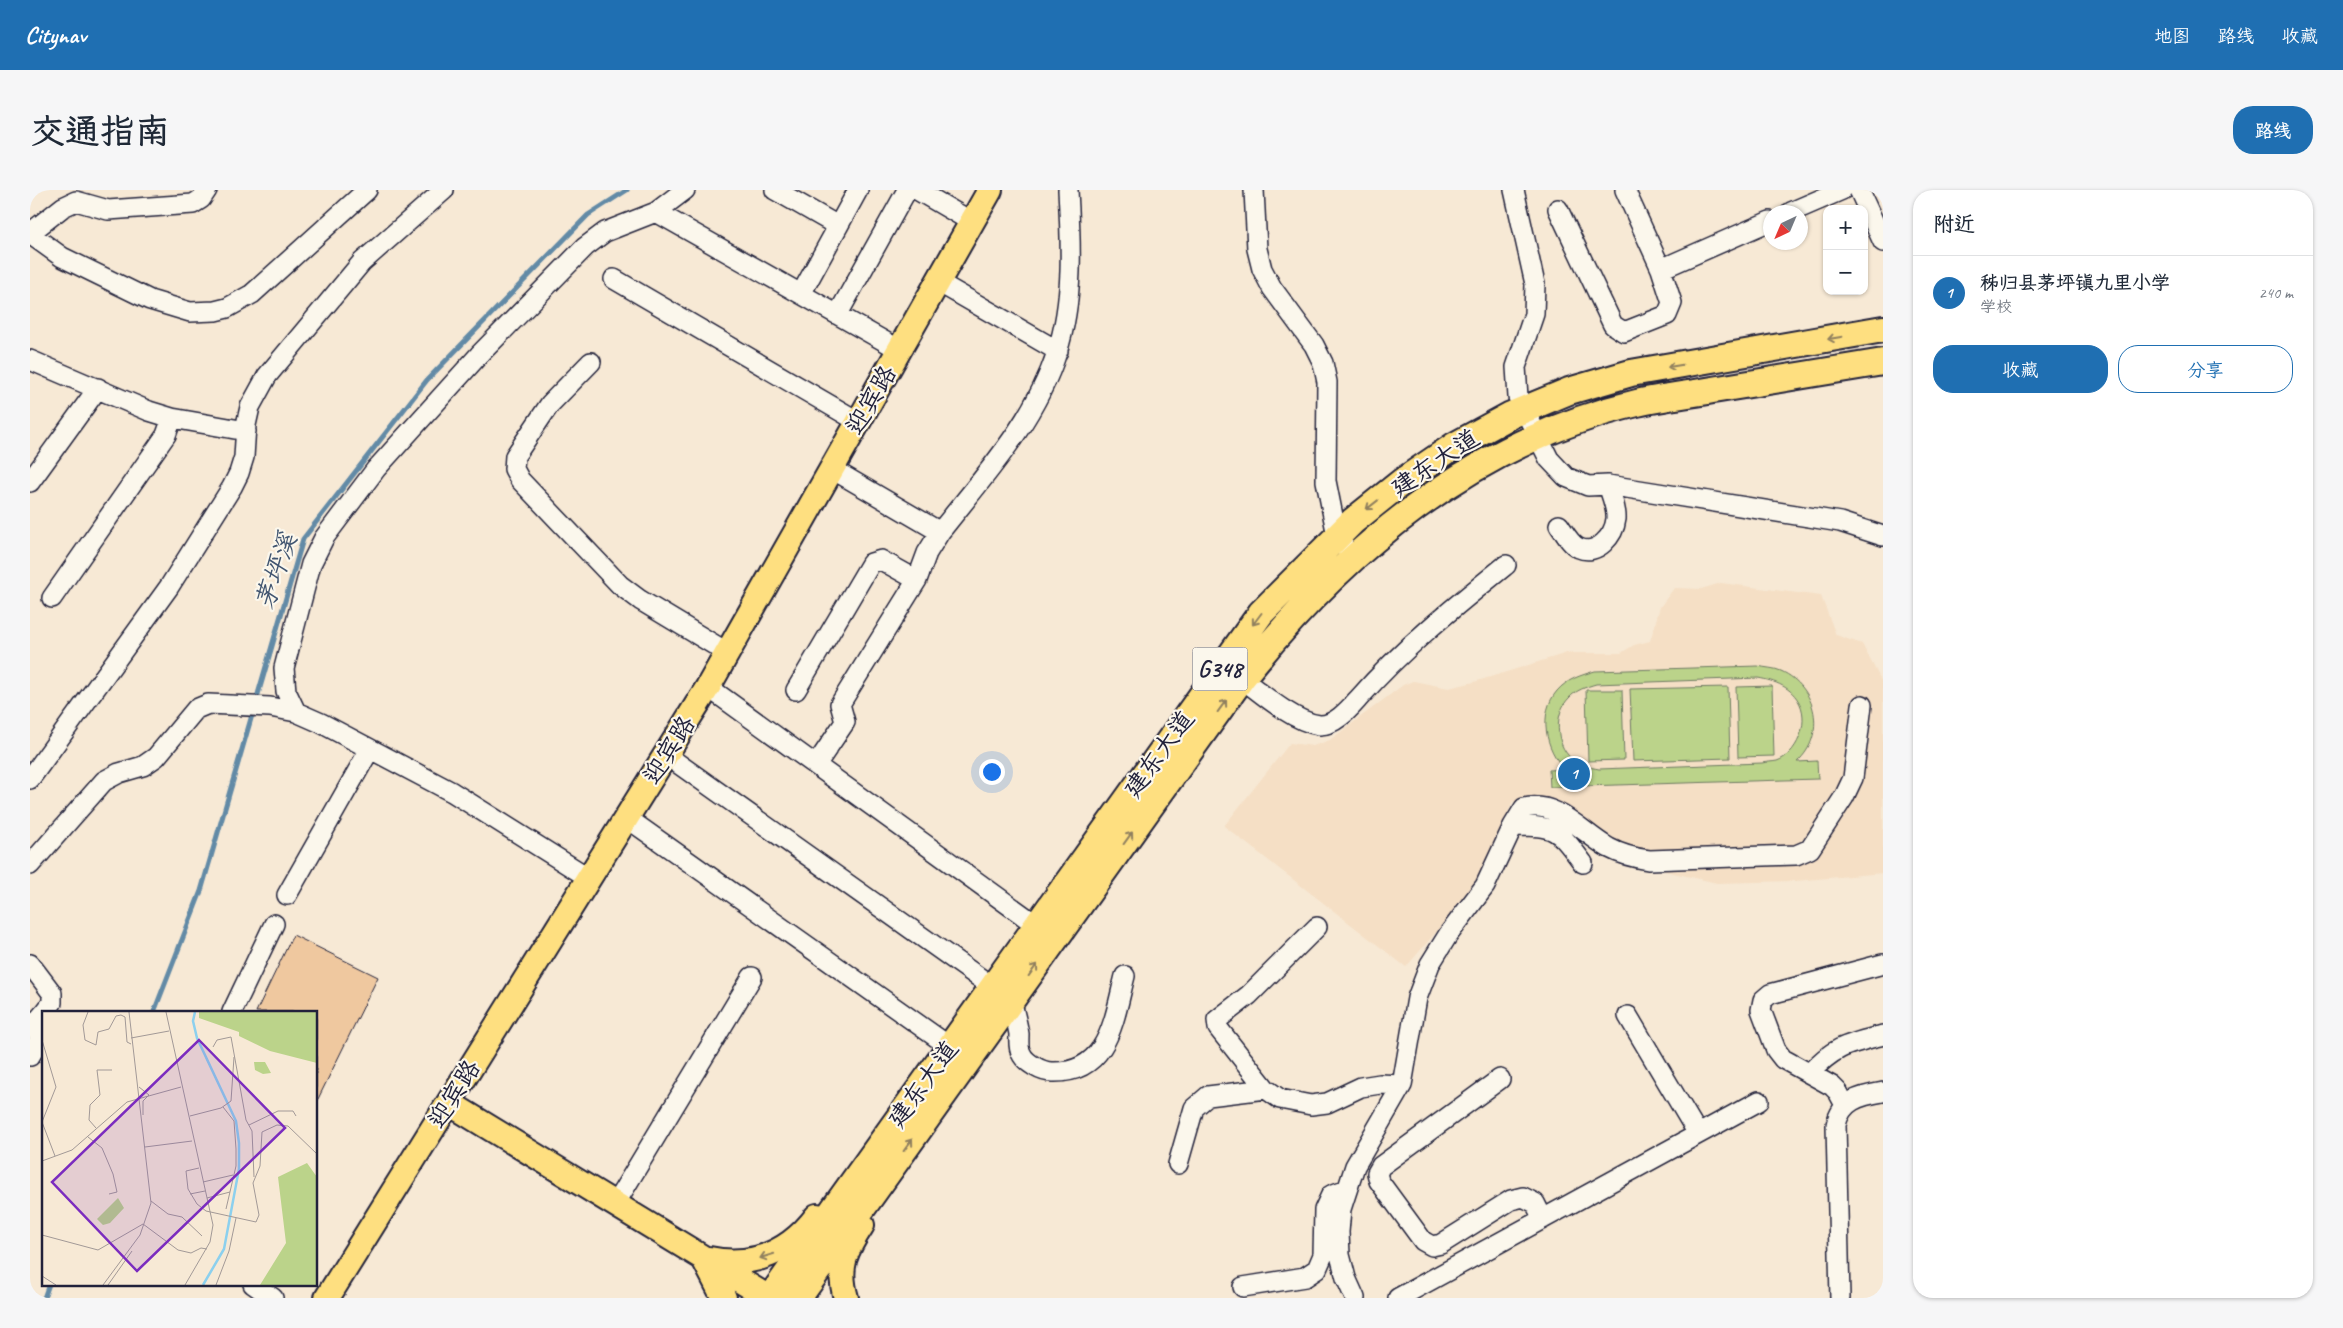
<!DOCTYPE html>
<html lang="zh">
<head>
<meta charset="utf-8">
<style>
  :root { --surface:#fff; --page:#f6f6f7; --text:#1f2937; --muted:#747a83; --line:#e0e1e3; --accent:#1f6fb2 }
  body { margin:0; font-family:Caveat,"LXGW WenKai TC",sans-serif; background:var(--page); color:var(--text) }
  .controls { position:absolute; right:15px; top:15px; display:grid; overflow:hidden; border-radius:10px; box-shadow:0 1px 4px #0004 }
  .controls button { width:45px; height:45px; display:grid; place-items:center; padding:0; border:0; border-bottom:1px solid var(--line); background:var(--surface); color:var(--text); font:25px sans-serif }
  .compass { position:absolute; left:1733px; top:15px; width:45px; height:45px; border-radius:50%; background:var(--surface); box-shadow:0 1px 4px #0004; rotate:224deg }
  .you { position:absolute; left:961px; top:581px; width:18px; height:18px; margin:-12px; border:4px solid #fff; border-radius:50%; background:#1a73e8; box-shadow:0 0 0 8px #1a73e833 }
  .badge { display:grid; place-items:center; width:32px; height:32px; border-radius:50%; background:var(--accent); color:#fff; font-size:16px; font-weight:700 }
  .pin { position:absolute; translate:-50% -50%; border:2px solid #fff; box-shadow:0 1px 5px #0006 }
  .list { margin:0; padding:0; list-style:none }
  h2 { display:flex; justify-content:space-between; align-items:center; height:65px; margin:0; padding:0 20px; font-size:21px }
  h2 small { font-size:16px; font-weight:400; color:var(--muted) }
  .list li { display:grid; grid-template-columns:32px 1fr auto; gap:15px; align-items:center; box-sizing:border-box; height:75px; padding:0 20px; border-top:1px solid var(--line) }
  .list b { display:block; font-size:19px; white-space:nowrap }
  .list p { margin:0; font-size:16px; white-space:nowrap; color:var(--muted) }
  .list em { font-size:16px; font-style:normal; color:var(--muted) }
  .actions { display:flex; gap:10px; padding:15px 20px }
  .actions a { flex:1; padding:11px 0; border:1px solid var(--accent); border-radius:20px; text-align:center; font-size:18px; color:var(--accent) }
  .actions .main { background:var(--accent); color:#fff }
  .map { position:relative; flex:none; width:1853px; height:1108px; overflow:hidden; border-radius:20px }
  header { display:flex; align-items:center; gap:30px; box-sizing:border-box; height:70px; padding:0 25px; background:var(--accent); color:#fff }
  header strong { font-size:24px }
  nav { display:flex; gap:28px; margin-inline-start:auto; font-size:18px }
  .intro { display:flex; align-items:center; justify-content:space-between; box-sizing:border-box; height:120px; padding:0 30px }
  h1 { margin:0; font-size:35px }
  .button { padding:12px 22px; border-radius:20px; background:var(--accent); color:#fff; font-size:18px; font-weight:700 }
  main { display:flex; gap:30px; padding:0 30px }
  aside { flex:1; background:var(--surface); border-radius:20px; box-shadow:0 1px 4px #0004 }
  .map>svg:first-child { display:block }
  .built { fill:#f5dfc5 }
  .green { fill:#bbd38a; stroke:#6e7a62; fill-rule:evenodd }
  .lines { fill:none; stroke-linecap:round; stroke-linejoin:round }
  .stream { stroke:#628aa6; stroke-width:5 }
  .building { fill:#efc89f; stroke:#22223b }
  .minor-casing { stroke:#22223b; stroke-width:22 }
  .major-casing { stroke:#22223b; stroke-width:28 }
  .highway-casing { stroke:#22223b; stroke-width:30 }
  .minor { stroke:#fbf7ec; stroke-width:19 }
  .major { stroke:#fedf80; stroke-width:24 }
  .highway { stroke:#fedf80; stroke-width:26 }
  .oneway { stroke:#90805e }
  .labels { text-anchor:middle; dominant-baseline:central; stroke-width:4.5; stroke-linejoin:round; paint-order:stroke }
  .shield { fill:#fbf7ec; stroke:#636270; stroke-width:1 }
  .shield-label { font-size:24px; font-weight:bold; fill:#22223b }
  .street-label { font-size:25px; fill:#22223b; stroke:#fbf7ec }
  .water-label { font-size:26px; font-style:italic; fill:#425671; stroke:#fbf7ec }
  .inset-river { fill:none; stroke:#8cd0ee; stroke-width:2.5 }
  .inset-road { fill:none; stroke:#a29997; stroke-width:1 }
  .view { fill:#7b2cbf; fill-opacity:0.15; stroke:#7b2cbf; stroke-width:2.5 }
  .inset-edge { fill:none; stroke:#22223b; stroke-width:2.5 }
</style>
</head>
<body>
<header>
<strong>Citynav</strong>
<nav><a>地图</a><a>路线</a><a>收藏</a></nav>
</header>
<div class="intro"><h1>交通指南</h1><a class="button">路线</a></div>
<main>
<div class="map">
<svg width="1853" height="1108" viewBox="0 0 1853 1108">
  <rect width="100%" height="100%" fill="#f7e9d5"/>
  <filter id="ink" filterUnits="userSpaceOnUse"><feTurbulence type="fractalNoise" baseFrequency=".02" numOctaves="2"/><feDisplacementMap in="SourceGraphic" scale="10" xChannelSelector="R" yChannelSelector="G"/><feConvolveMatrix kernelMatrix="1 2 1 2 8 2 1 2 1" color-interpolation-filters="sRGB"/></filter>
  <g filter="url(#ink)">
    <!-- built -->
    <path class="built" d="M1691 393 1791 406 1806 445 1832 454 1853 494V683L1765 691 1687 693 1591 671 1528 629 1506 625 1483 611 1445 697 1376 777 1194 636 1260 553 1283 556 1300 550 1373 495 1383 491 1419 498 1444 492 1537 463H1591L1604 455 1620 451 1630 417 1644 398 1671 399Z"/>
    <!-- green -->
    <path class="green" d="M1728 476C1735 478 1745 478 1751 481 1787 497 1797 545 1767 572L1787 571 1788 589 1520 597 1519 580 1535 579C1515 560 1508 523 1527 501 1537 489 1552 485 1565 481ZM1728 488C1745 491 1762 497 1770 514 1779 534 1767 564 1747 571 1742 572 1736 572 1732 573L1569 579C1559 577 1549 576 1541 568 1525 554 1524 523 1539 508 1546 500 1556 497 1566 494Z
      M1742 496 1744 566 1708 567 1706 497Z
      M1698 497 1700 568 1603 571 1600 499Z
      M1556 500H1592L1594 570 1558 571Z"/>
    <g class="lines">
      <!-- stream -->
      <path class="stream" d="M124 822 171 701 273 349 397 190 558 25 597 0
        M14 1108 19 1094"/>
    </g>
    <!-- building -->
    <path class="building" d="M263 745 348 787 286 913V822H226Z"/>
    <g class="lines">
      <!-- minor casing -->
      <g class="minor-casing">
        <path id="minor" d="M745 0 808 36
          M887 0 942 32
          M1224 0 1227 59 1232 79 1242 98 1284 155 1293 173 1297 192 1296 291 1307 346 1322 368
          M1484 0 1505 94 1504 124 1486 177 1488 207 1519 269 1536 287 1558 296 1578 295 1810 332 1853 346
          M1829 0 1853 52
          M1528 19 1583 135 1594 142 1637 125 1642 113 1631 79 1595 0
          M626 22 870 160
          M1761 22 1812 0
          M0 43 33 17 46 11 78 20 163 14 171 9 177 0
          M0 44 32 67 120 110 160 122 185 121 197 118 222 104 337 0
          M1631 79 1740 31
          M584 89 829 232
          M908 92 1028 161
          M771 104 828 0
          M808 124 877 0
          M0 170 119 221 142 228 216 241
          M561 172 520 214 485 266 484 279 490 290 590 395 610 410 698 463
          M802 279 910 342C954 286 1005 231 1027 162 1044 110 1041 53 1038 0
          M0 292 68 198
          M1529 335C1534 342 1541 355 1549 358 1567 366 1584 346 1586 329 1587 319 1581 305 1578 295
          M22 408 136 245 142 228
          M1202 481C1225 498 1261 531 1289 535 1305 536 1320 518 1329 508 1373 458 1424 417 1476 375
          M678 497 1016 742
          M766 500 841 373 851 370 887 390
          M266 522 256 501 254 478 281 374 294 348 346 279 449 165 555 57 575 42 626 22 655 0
          M636 565 981 810C984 821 987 832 989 844 989 849 988 858 991 863 995 873 1012 882 1022 882 1079 884 1084 828 1095 786
          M786 575 815 532 810 514 887 390 897 363 910 342
          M0 589 139 397 202 297 209 283 214 267 216 235 220 217 237 186 332 72 414 0
          M597 628 930 864
          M1483 636 1494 618C1527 610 1551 642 1579 658 1592 665 1605 668 1619 670L1766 665 1780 659 1814 607 1823 588 1832 515
          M0 675 74 591 89 583 113 576 126 567 166 519 178 514 240 517 266 522 291 533 422 602 559 688
          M257 705 340 559
          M1287 737 1219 805 1187 830 1188 838 1236 899 1250 909 1281 915 1297 913 1331 897 1350 894 1372 895
          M0 774 22 803V813L15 822
          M202 822 244 734
          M1598 826 1668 944
          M0 866 9 851 7 831 14 823
          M1780 883C1804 856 1819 854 1853 845
          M1470 889 1351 976 1347 983 1349 991 1393 1051 1402 1056 1411 1054 1481 1010 1493 1007 1505 1013 1513 1029
          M1815 915 1808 902 1802 896 1753 869 1746 860 1731 820 1733 810 1740 804 1853 774
          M1148 974 1164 918 1178 906 1236 899
          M585 1014 722 787
          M223 1094 243 1108
          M1213 1097 1275 1087 1287 1079 1293 1065 1294 1020 1301 1005 1317 999
          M1325 1108 1316 1088 1310 1065 1309 1042 1311 1019 1325 976 1372 895 1387 808 1400 774 1418 745 1455 696 1483 636C1526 636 1527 638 1553 673
          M1368 1108 1729 911
          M1810 1108 1806 935C1811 910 1830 906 1853 902"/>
      </g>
      <!-- major casing -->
      <g class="major-casing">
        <path id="major" d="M419 913 739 1108
          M674 1069 694 1108
          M679 1069C723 1078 760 1062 787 1026
          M297 1108 678 497 960 0
          M816 1108C807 1077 815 1061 832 1035"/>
      </g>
      <!-- highway casing -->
      <g class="highway-casing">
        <path id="highway" d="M740 1108 1231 423 1323 331 1373 291 1424 256 1481 225 1539 201 1601 183 1853 139
          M768 1108 1212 488C1315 359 1442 252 1607 213 1634 207 1662 204 1689 199 1744 190 1798 181 1853 172"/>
      </g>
      <!-- minor -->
      <use href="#minor" class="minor"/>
      <!-- major -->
      <use href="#major" class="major"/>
      <!-- highway -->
      <use href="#highway" class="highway"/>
    </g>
    <!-- one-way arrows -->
    <defs><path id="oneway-shaft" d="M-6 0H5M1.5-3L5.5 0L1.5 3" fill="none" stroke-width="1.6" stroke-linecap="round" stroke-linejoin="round" transform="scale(1.25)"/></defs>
    <g class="oneway">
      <use href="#oneway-shaft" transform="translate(1805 148) rotate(170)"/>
      <use href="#oneway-shaft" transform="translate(1645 176) rotate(170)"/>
      <use href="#oneway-shaft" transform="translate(1342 315) rotate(142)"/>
      <use href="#oneway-shaft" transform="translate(1227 429) rotate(127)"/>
      <use href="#oneway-shaft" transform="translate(1192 516) rotate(-54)"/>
      <use href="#oneway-shaft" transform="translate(1098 648) rotate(-54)"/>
      <use href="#oneway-shaft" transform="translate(1003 780) rotate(-54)"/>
      <use href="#oneway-shaft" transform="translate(878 955) rotate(-54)"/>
      <use href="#oneway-shaft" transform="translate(737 1066) rotate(163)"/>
    </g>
  </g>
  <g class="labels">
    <!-- shield labels -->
    <rect class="shield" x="1162.5" y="457.5" width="55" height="43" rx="4"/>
    <g class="shield-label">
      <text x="1190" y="479">G348</text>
    </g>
    <!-- street labels -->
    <g class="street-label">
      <text transform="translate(841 210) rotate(-60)">迎宾路</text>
      <text transform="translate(1405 273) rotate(-34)">建东大道</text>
      <text transform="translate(639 560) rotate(-58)">迎宾路</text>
      <text transform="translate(1129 564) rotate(-54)">建东大道</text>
      <text transform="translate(893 894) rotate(-54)">建东大道</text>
      <text transform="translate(424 904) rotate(-58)">迎宾路</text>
    </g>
    <!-- water labels -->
    <g class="water-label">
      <text transform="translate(246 381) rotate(-71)">茅坪溪</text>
    </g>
  </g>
  <!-- overview -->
  <g transform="translate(12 821)">
    <rect width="275" height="275" fill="#f7e9d5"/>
    <path d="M157 1H275V52L228 40 197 25V21L157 7ZM212 51H223L229 62 221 63 213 59ZM265 152 275 166V274H218L244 232 236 166ZM76 187 82 197 68 212 61 214 55 208Z" fill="#bbd38a"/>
    <path class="inset-river" d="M153 1 151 10 155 27 194 110 197 132V158L182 238 161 274"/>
    <path class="inset-road" d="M46 1 41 14 43 29 54 34 56 21 67 18 74 5 79 4 83 6 85 31 89 33M124 1 171 214 168 231 143 274M89 27 127 20M0 29 14 76 0 111 13 145M171 36 175 29 189 26 204 109 210 120 212 166M97 76 107 84 101 90V104M181 96 192 110 194 138V155L184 198M148 105 179 97 189 90 192 46M207 114 236 100H251L254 105M54 117 47 109 48 94 58 84 55 59H70M46 126 60 137 71 163 75 181 67 183M103 136 150 130M0 150 30 139 85 91 139 76M157 157 144 160 146 178 155 193 164 200 214 211 217 204 211 172 218 155 220 121 235 114 246 115 275 143M161 171 191 164M148 183 163 180M165 187 188 181M109 190 126 203 140 206 160 225M0 224 56 239 101 213 136 239 149 242 159 237 165 238M0 265 14 274M61 274 98 224 109 192 87 1M66 274 90 240M174 274 187 240 194 207"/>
    <path class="view" d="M157 29 243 117 95 260 10 171Z"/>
    <rect width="275" height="275" class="inset-edge"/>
  </g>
</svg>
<div class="controls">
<button>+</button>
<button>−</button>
</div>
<svg class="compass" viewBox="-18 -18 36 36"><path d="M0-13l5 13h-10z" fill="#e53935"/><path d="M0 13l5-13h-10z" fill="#747a83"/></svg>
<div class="you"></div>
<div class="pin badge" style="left:1544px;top:584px">1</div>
</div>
<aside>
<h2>附近<small></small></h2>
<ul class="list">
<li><span class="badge">1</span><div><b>秭归县茅坪镇九里小学</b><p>学校</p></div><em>240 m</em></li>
</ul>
<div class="actions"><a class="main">收藏</a><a>分享</a></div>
</aside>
</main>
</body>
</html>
